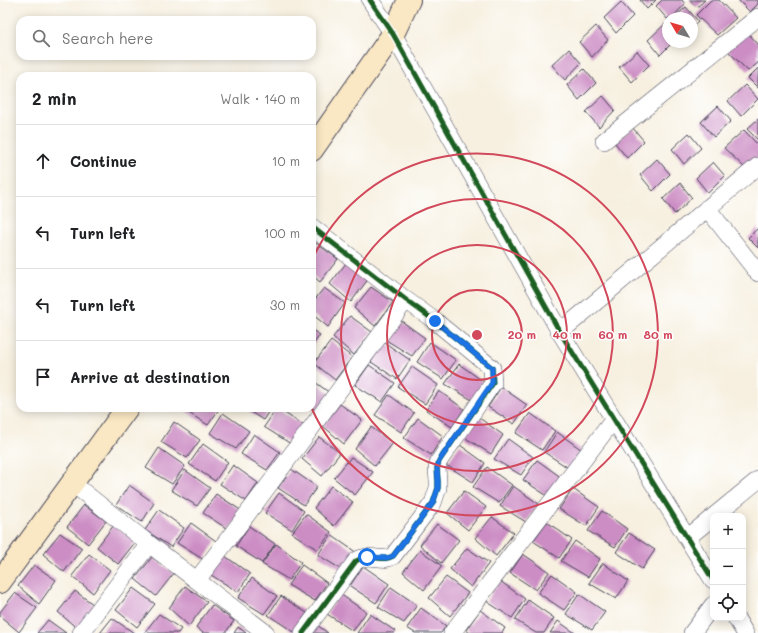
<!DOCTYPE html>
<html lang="en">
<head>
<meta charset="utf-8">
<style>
  :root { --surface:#fff; --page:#f2f2f2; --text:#202124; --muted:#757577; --line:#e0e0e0 }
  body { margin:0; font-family:Mali,sans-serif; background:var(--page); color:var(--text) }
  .controls { position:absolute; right:12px; bottom:12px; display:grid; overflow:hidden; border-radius:8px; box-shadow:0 2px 10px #0003 }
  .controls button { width:36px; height:36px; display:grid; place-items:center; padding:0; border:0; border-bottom:1px solid var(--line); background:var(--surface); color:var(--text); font:20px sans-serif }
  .compass { position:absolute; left:662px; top:12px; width:36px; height:36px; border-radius:50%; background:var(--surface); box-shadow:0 2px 10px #0003; rotate:308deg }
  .stop { position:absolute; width:12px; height:12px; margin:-9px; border:3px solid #1a73e8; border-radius:50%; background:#fff }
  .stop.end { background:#1a73e8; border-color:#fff; box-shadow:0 1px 4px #0008 }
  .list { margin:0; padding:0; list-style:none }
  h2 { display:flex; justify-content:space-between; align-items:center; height:52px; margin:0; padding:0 16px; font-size:17px }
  h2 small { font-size:13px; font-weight:400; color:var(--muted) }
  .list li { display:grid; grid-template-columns:26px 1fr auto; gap:12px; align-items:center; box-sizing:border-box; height:72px; padding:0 16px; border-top:1px solid var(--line) }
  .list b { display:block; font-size:15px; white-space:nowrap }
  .list em { font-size:13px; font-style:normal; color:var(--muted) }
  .icon { flex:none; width:22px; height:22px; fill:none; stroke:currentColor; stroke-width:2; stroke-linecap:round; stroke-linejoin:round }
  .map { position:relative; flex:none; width:758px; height:633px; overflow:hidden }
  .search { position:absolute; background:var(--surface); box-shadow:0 2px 10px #0003; left:16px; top:16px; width:300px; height:44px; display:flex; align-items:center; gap:10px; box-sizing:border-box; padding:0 14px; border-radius:12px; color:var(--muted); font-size:15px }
  .panel { position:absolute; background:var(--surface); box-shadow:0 2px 10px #0003; left:16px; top:72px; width:300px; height:340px; border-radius:12px }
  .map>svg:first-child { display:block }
  .building { fill:#cc8dc4 }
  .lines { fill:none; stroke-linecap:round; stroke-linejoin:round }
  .minor-casing { stroke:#424154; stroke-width:18 }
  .secondary-casing { stroke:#424154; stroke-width:24 }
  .minor { stroke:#fff; stroke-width:17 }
  .secondary { stroke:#fae7c3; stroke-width:22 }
  .cycleway-casing { stroke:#fff; stroke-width:8 }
  .cycleway { stroke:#1b5e20; stroke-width:5 }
  .route { stroke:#1a73e8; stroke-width:5 }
  .ring { fill:none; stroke:#d1495b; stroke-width:2 }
  .centre { fill:#d1495b; stroke:#fff; stroke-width:2 }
  .ring-label { font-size:12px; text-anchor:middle; font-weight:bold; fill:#d1495b; stroke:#fff; stroke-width:3; stroke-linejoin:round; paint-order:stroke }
</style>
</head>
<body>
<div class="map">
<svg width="758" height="633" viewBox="0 0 758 633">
  <rect width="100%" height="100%" fill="#fff"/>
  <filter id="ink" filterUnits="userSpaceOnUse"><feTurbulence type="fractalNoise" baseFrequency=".025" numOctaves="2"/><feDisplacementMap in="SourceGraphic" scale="8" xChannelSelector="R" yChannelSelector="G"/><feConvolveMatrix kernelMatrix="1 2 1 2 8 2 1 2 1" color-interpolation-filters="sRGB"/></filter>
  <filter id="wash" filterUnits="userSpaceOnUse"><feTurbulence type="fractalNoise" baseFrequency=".012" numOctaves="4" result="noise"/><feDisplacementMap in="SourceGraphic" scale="16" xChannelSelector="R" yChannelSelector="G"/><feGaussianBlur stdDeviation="0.9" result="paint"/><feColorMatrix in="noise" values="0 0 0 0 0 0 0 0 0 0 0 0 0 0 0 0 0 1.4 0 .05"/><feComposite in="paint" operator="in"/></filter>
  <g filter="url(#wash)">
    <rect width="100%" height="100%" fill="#f7f0e0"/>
    <g id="blocks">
      <!-- building -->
      <path class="building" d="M640 0H656L647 9Z
        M662 0H682L685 4 672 18H668V20L656 6Z
        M689 0H705L697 7Z
        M711 0H719L736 18 717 35 696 15Z
        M738 0H758V4L750 12Z
        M621 2 633 16 616 33 604 18Z
        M686 7 698 21 692 28V18H674Z
        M665 24 668 28V42H673L660 55 648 40Z
        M596 26 608 40 592 57 579 42Z
        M747 32 758 44V63L748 71 727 50Z
        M569 49 581 63 565 80 552 65Z
        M637 51 649 65 632 82 619 67Z
        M758 68V88L748 78Z
        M584 69 596 83 579 100 567 85Z
        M745 85 758 99 741 116 728 101Z
        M603 96 615 110 599 127 586 112Z
        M718 106 731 121 714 137 701 122Z
        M758 119V140L747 129Z
        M632 127 644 141 627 158 615 143Z
        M744 130 758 145V158L745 168 724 148Z
        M689 133 701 148 684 164 672 149Z
        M657 159 670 174 653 191 640 175Z
        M713 162 725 176 708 193 696 178Z
        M680 183 692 198 675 214 663 199Z
        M758 228V248L748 238Z
        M316 243 338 259 320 282 312 275V248Z
        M347 262 369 278 351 302 330 284Z
        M371 287 393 302 375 326 354 308Z
        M324 288 345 303 328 327 312 314V303Z
        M350 316 372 332 354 355 333 337Z
        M400 320 425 338 412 356 386 340Z
        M312 330 320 335 312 346Z
        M331 341 352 357 335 380 314 363Z
        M384 342 410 360 397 379 371 362Z
        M430 342 456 360 443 379 417 362Z
        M459 364 484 382 472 400 445 384Z
        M369 365 395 383 382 402 355 385Z
        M412 367 438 385 425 404 398 387Z
        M312 380 330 393 317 411 312 408Z
        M501 387 527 405 514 424 488 407Z
        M439 391 464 409 452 427 426 410Z
        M389 395 414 413 401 432 375 415Z
        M340 404 362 420 344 444 323 426Z
        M181 408H220L208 425Z
        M244 408H271L263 420Z
        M277 408 303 425 291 444 264 427Z
        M223 413 249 431 236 449 210 433Z
        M530 413 555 431 542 450 516 433Z
        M478 417 503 435 491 454 464 437Z
        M418 418 443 436 431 455 404 438Z
        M174 422 200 440 187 458 161 442Z
        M371 427 393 443 375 466 355 449Z
        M557 432 582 450 570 469 544 452Z
        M254 434 280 452 267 470 241 454Z
        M319 437 340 453 322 476 302 459Z
        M508 439 533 457 521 475 494 459Z
        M203 444 228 462 215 481 189 464Z
        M460 445 485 463 473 482 446 465Z
        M159 448 185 466 172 484 146 468Z
        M351 457 373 472 355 495 334 478Z
        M537 460 562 478 549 497 523 480Z
        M233 465 258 483 246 501 220 484Z
        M487 467 512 485 499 503 473 487Z
        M291 469 317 487 304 505 278 488Z
        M185 470 210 488 197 506 171 490Z
        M129 485 154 503 142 522 116 505Z
        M331 486 353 502 334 526 314 508Z
        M513 486 539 504 526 522 500 506Z
        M573 489 599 507 586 526 559 509Z
        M464 491 486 507 468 530 447 513Z
        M279 493 304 511 292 530 265 513Z
        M216 494 242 511 229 530 203 513Z
        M84 505 106 521 88 544 67 527Z
        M159 510 184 528 171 547 145 530Z
        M602 511 627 529 615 547 588 531Z
        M306 514 331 532 318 550 292 533Z
        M492 517 514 533 496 556 475 538Z
        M547 522 572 540 559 558 533 541Z
        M191 523 216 541 204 560 177 543Z
        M437 524 459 540 441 563 420 545Z
        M114 525 136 541 118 564 97 547Z
        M249 526 275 544 262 563 236 546Z
        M60 533 82 548 64 572 43 554Z
        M629 533 655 550 642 569 616 552Z
        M331 535 357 553 344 571 318 555Z
        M575 541 600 559 588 577 561 561Z
        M276 544 301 562 289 580 262 564Z
        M467 548 489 563 471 587 450 569Z
        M420 550 442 566 424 590 403 572Z
        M89 554 110 570 93 593 72 576Z
        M523 554 549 572 536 590 510 573Z
        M225 556 250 574 238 592 211 575Z
        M152 557 174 573 156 596 135 579Z
        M603 563 628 581 616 599 589 583Z
        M34 565 56 580 39 604 18 586Z
        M302 565 327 583 315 601 288 585Z
        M363 566 389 584 376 603 350 586Z
        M552 574 577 592 564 610 538 593Z
        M446 577 468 593 450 616 429 598Z
        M252 578 277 596 264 614 238 598Z
        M500 581 525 599 512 618 486 601Z
        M185 586 207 602 189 626 169 608Z
        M391 587 417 605 404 623 378 607Z
        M133 588 155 604 137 627 116 610Z
        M75 591 97 607 79 630 58 612Z
        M15 593 37 608 19 632 0 616V612Z
        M340 594 366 612 353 631 327 614Z
        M579 594 605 612 592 630 566 614Z
        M281 596 307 613 294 632 268 615Z
        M528 600 554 618 544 633H536L515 620Z
        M212 605 234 621 225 633H203L196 627Z
        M421 608 446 626 441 633H415L407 628Z
        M480 610 505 628 502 633H470L466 630Z
        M159 614 181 629 178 633H144Z
        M370 614 395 631 394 633H357Z
        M112 618 134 633H100Z
        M48 620 66 633H37Z
        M558 621 575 633H550Z
        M317 625 328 633H311Z
        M238 627 246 633H234Z"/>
    </g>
  </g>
  <g filter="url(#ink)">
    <use href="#blocks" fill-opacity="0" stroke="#424154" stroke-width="1"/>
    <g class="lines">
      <!-- minor casing -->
      <g class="minor-casing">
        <path id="minor" d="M370 0 393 34 560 332 713 580
          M604 141 758 17
          M707 208 758 273
          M560 332 758 166
          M72 483 149 544
          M714 516 758 480
          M687 538 713 517
          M197 580 254 505 406 300
          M736 618 745 633
          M81 633 149 544 266 633
          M303 633 356 561C370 552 383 563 393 556L433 503 438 488V481L437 468 439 461 493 383 492 368 435 321 406 300 312 227
          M452 633 614 419
          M692 633 713 605"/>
      </g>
      <!-- secondary casing -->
      <g class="secondary-casing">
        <path id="secondary" d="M312 150 393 34 409 0
          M0 582 127 408"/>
      </g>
      <!-- minor -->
      <use href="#minor" class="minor"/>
      <!-- secondary -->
      <use href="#secondary" class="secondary"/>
      <!-- cycleway casing -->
      <g class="cycleway-casing">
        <path id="cycleway" d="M370 0 393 34 560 332 713 580
          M303 633 356 561C370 552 383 563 393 556L433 503 438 488V481L437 468 439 461 493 383 492 368 435 321 406 300 312 227"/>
      </g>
      <!-- cycleway -->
      <use href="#cycleway" class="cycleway"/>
    </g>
  </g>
  <g class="lines" filter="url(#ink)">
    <!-- route -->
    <path class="route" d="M367 557 387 558 393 556 433 503 438 488V481L437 468 439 461 492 383V368L435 321"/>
  </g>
  <!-- distance rings -->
  <g class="ring">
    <circle cx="477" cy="335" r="45"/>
    <circle cx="477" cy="335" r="90"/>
    <circle cx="477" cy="335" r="136"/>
    <path d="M312 260A181 181 0 1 1 312 409"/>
  </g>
  <circle cx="477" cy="335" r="6" class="centre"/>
  <g class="ring-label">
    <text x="522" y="339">20 m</text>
    <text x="567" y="339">40 m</text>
    <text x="613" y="339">60 m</text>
    <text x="658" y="339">80 m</text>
  </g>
</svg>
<div class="controls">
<button>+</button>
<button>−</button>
<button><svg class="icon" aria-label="locate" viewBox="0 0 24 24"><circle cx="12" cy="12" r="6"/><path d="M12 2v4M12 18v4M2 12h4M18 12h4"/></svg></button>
</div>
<svg class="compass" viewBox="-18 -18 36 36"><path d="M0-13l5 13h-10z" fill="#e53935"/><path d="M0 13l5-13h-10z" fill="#757577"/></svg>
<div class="stop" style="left:367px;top:557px"></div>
<div class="stop end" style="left:435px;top:321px"></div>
<div class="search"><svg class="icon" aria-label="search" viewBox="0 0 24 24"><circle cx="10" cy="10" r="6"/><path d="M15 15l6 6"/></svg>Search here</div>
<section class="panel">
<h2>2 min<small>Walk · 140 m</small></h2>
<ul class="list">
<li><svg class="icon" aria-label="ahead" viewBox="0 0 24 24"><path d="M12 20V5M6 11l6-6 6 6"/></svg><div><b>Continue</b></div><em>10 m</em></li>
<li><svg class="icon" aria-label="left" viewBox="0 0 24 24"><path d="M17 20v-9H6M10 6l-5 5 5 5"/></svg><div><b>Turn left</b></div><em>100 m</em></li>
<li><svg class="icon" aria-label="left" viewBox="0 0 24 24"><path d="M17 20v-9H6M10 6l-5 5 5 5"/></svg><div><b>Turn left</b></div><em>30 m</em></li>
<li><svg class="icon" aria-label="arrive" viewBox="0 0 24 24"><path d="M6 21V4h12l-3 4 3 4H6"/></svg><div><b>Arrive at destination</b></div></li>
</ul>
</section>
</div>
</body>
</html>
